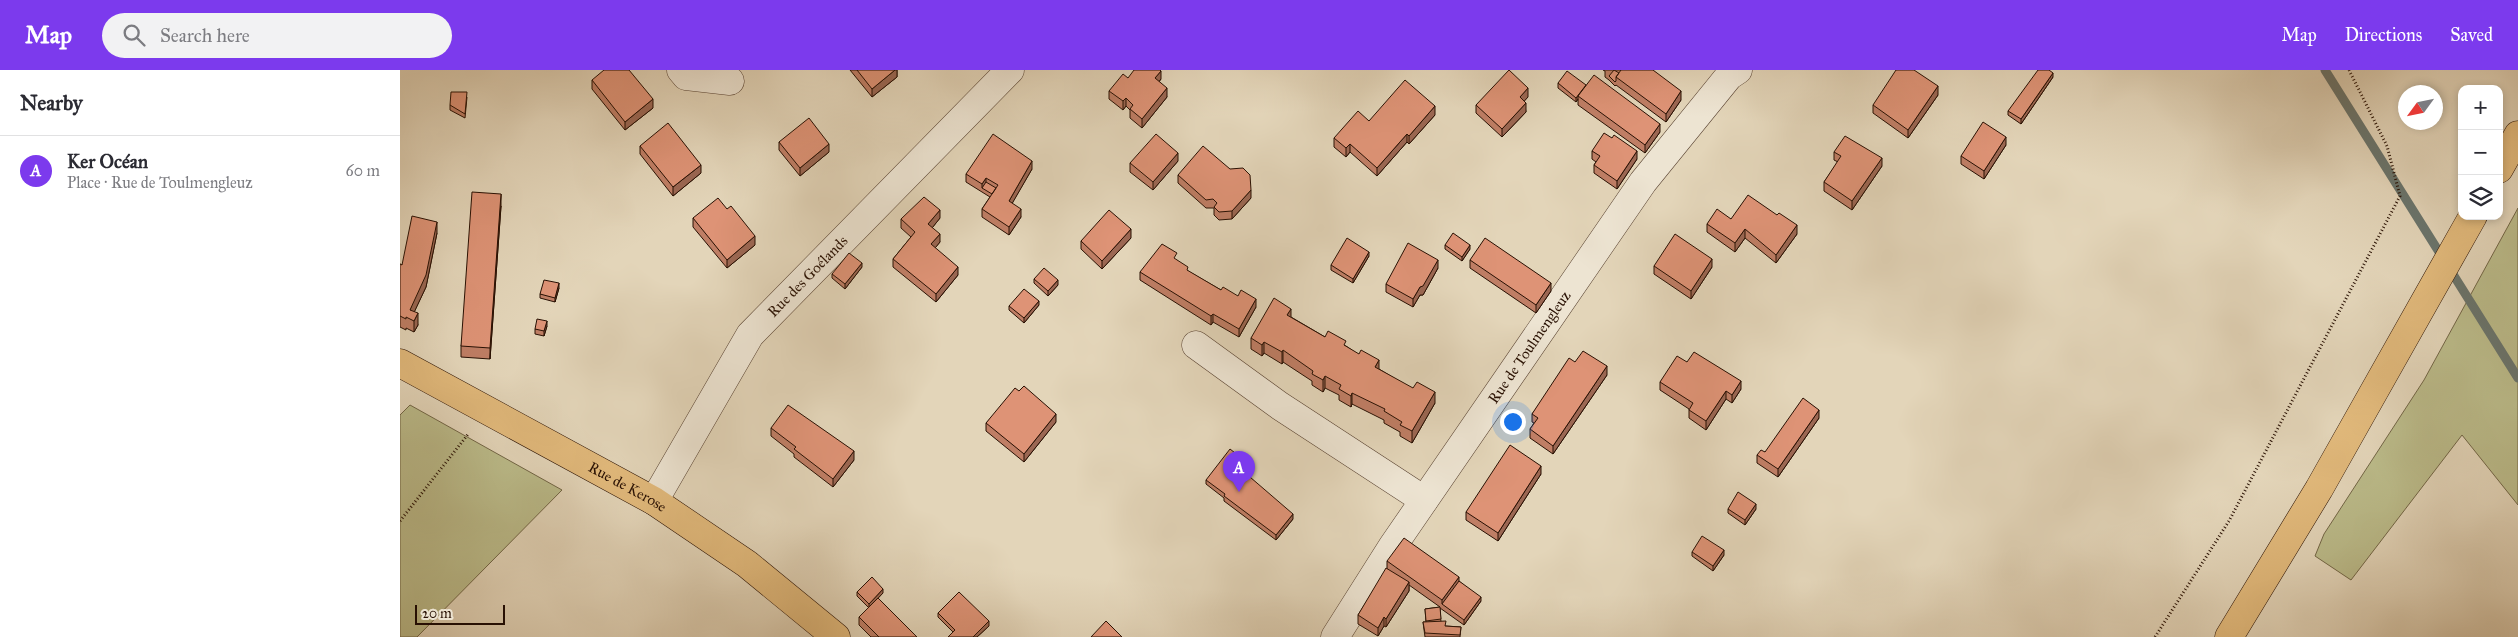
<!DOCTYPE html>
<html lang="en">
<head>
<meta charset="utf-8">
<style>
  :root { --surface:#fff; --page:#f2f2f3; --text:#2b2b33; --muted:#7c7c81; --line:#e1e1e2; --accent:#7c3aed }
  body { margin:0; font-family:"IM FELL Great Primer",serif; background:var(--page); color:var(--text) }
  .controls { position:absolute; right:15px; top:15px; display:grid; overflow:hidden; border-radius:10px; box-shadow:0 2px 8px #0003 }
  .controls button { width:45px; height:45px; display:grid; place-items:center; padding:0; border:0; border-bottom:1px solid var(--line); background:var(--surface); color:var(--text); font:25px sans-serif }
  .compass { position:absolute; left:1998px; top:15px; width:45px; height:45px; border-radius:50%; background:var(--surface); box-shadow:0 2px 8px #0003; rotate:237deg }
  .scale { position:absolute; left:15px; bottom:12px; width:90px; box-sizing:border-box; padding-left:5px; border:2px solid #281003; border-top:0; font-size:14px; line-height:18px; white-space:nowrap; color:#281003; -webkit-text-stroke:4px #ede4d2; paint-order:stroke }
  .you { position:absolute; left:1112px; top:351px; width:18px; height:18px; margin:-12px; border:4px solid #fff; border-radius:50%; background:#1a73e8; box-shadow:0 0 0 8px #1a73e833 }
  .badge { display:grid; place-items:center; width:32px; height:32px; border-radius:50%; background:var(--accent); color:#fff; font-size:16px; font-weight:700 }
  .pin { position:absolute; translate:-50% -41px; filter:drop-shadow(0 1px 2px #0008) }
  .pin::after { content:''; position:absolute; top:26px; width:18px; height:15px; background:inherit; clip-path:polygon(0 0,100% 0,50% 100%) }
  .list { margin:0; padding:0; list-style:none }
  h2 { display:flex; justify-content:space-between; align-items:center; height:65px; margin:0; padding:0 20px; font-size:21px }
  h2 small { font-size:16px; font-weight:400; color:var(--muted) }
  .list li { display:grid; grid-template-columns:32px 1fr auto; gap:15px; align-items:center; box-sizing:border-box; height:70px; padding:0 20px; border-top:1px solid var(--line) }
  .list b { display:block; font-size:19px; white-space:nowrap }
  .list p { margin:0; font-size:16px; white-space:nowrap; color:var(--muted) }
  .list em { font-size:16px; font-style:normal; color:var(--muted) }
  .icon { flex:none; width:28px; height:28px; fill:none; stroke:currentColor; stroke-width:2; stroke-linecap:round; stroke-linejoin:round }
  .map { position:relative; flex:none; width:2118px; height:567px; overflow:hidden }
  header { display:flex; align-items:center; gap:30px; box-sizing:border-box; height:70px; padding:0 25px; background:var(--accent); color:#fff }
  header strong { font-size:24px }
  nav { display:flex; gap:28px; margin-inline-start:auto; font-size:18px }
  .search { width:350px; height:45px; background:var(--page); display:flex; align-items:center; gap:12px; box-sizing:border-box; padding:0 18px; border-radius:28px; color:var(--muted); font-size:19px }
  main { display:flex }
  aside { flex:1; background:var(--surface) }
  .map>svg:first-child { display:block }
  .green { fill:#bbbb8a; stroke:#726646 }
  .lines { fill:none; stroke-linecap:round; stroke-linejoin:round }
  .stream { stroke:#6a756d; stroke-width:9 }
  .minor-casing { stroke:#574130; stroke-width:29 }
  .major-casing { stroke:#281003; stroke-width:29 }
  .path { stroke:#281003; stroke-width:3; stroke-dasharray:1 2.5; stroke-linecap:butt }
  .minor { stroke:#ede4d2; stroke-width:28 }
  .major { stroke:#e2ba7c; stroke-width:28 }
  .wall { fill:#bf7e65; stroke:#281003 }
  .shaded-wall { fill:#9b6753; stroke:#281003 }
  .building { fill:#de9376; stroke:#281003 }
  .labels { text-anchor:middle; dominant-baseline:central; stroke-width:4; stroke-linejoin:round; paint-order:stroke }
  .street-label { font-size:15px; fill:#281003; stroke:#ede4d2 }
</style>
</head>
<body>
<header>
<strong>Map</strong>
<div class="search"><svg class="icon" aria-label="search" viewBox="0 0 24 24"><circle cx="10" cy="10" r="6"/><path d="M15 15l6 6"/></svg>Search here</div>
<nav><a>Map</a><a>Directions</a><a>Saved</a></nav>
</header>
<main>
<aside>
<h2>Nearby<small></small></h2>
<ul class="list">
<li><span class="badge">A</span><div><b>Ker Océan</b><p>Place · Rue de Toulmengleuz</p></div><em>60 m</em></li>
</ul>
</aside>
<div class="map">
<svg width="2118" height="567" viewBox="0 0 2118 567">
  <rect width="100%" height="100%" fill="#e3d5b9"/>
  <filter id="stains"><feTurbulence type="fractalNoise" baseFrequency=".004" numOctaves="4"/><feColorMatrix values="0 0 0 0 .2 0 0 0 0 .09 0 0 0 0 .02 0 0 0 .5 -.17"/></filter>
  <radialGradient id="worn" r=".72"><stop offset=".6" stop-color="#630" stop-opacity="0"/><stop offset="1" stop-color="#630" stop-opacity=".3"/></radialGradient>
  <!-- green -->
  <path class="green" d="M2118 138V435L2062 365 1951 510 1915 486 1924 464 2024 310Z
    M10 335 162 420 17 567H0V345Z"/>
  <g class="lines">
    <!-- stream -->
    <path class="stream" d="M1925 0 2118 308"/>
    <!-- minor casing -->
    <g class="minor-casing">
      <g id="minor">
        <path d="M281 0 286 6 330 11"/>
        <path d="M796 275 880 336 1024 430"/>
        <path id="s1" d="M254 431 350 265 610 0"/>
        <path id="s2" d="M935 567 992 477 1243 112 1329 6 1338 0"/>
      </g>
    </g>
    <!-- major casing -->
    <g class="major-casing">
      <g id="major">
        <path d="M2099 99 2118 65"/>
        <path id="s3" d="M0 293 254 431 347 494 436 567"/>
        <path d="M1829 567 1919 419 2073 146"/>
      </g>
    </g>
    <!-- path -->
    <path class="path" d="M0 451 69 363
      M1755 567 1829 451 2000 126 1987 76 1949 0"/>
    <!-- minor -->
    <use href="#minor" class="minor"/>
    <!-- major -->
    <use href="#major" class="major"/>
  </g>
  <!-- wall -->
  <path class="wall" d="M450 0H497V7L472 27Z
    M1203 0H1253L1281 30 1266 52 1216 15 1215 16 1209 10 1205 7V1Z
    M1653 7 1621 54 1608 45V41Z
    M728 8 761 9 759 12 767 27 742 58 730 48V40L726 36 723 40 709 29V21Z
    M192 10 253 38 225 60 192 19Z
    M1158 13 1186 16 1260 62 1245 83 1178 35V29L1176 32 1158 18Z
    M1538 25 1508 68 1473 43V35Z
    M67 27 65 48 50 40V35Z
    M1128 27 1124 31 1126 42 1102 67 1076 43V35Z
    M1035 45 1009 74 1007 72 977 106 950 82 946 87 934 77V68L969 51Z
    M379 72 429 82 400 106 379 80Z
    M1606 75 1584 109 1561 94V86Z
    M240 76 301 103 273 126 240 84Z
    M1192 81 1237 89 1217 119 1194 103V95L1196 92 1192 89Z
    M1434 82 1482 96 1452 140 1424 121V112L1438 92 1434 90Z
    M778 91 753 120 730 102V93Z
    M632 99 612 133 621 147 609 165 582 147V139L590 127 566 112V104Z
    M778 105 851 128 832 149 819 150 814 145V138H806L778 113Z
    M101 136 90 289 61 287V276Z
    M293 148 355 175 327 198 293 157Z
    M540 148 532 158 540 172 535 178 558 205 536 232 493 197V189L511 167 501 158V149Z
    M1331 149 1397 164 1376 193 1345 168 1335 182 1307 162V154Z
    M37 163 26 217 14 242 18 255 14 262 6 258V260L0 257V194L2 195Z
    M731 168 702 199 681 179V171Z
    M1045 175 1070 179 1062 191 1045 179Z
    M969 186 953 213 931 200V195Z
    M777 190 788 201 821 220 856 237 839 267 813 252 811 255 740 210V202Z
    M1070 190 1151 221 1136 243 1070 198Z
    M1254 196 1312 197 1291 229 1254 204Z
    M462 197 445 219 432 208V204Z
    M1038 198 1023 225H1020L1013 237 986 222V214Z
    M634 209 658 215 648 226 634 213Z
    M159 218 155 232 140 228V224Z
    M639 235 624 253 609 240V236Z
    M891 247 925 267 946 276 979 299 1035 333 1012 373 1000 366V362L984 353V350L952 334 951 337 939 330V325L925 318 923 322 912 315V311L883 292 882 294 864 283 862 286 851 279V268Z
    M147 256 144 266 135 264V259Z
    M1175 292 1207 305 1153 384 1130 368V359L1134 353 1132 352V344Z
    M1287 292 1341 319 1332 333 1326 329 1306 360 1289 348V339L1260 320V312Z
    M619 321 656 352 624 392 586 361V353Z
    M1419 348 1378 407 1357 393V385L1365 382Z
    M371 358 454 390 433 417 394 387V384L371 366Z
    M849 398 845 403 893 449 876 470 824 431V428L806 414V410Z
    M1141 404 1098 471 1066 450V442Z
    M1328 439H1356L1345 455 1328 443Z
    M1292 482 1324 485 1313 501 1292 486Z
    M987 491 1059 511 1081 531 1064 555 1040 538 1041 552 1045 556 1061 557 1060 567H1025L1023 552H1026L1025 539 1040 537 1009 515V521L986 557 984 556 978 566 958 554V545L987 499Z
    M457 522 483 523 478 528 517 567H471L459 555V547L469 538 457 526Z
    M538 543 589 556 577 567H548L553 562 538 547Z"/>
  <!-- shaded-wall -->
  <path class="shaded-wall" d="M495 0H497V7L472 27V19Z
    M761 1V9L755 16V8Z
    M1653 3V7L1621 54V49Z
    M1186 15V19L1178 26V29L1176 32V28Z
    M1538 16V25L1508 68V60Z
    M767 18V27L742 58V49Z
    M1128 18V27L1120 36V27Z
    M1281 21V30L1266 52V44Z
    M726 28V36L723 40V31Z
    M253 29V38L225 60V52Z
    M1126 33V42L1102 67V59Z
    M1035 36V45L1009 74V66Z
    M1260 54V62L1245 83V75Z
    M1007 64V72L977 106V98Z
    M1606 67V75L1584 109V101Z
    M429 74V82L400 106V98Z
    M950 74V82L946 87V78Z
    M1237 81V89L1217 119V111Z
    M778 83V91L753 120V112Z
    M1482 88V96L1452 140V131Z
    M632 91V99L609 139V131Z
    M301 95V103L273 126V117Z
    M586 108V116L582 118V114Z
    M851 120V128L832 149V141Z
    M101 124V136L90 289V278Z
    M621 139V147L609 165V157Z
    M540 140V148L528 163V154Z
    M37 152V163L26 217 11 249 10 240Z
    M1397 155V164L1376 193V185Z
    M731 159V168L702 199V191Z
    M1345 159V168L1335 182V173Z
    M540 164V172L531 183V174Z
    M355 166V175L327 198V190Z
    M1070 175V179L1062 191V187Z
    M969 182V186L953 213V209Z
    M1312 189V197L1291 229V221Z
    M1038 190V198L1023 225H1020L1013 237V229L1020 217Z
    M462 193V197L445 219V214Z
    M558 197V205L536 232V224Z
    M658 210V215L648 226V221Z
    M159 213V218L155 232V228Z
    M1151 213V221L1136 243V235Z
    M856 229V237L839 267V259Z
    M639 231V235L624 253V248Z
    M891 239V250L887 245Z
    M18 243V255L14 262V251Z
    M813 244V252L811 255V246Z
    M147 251V256L144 266V261Z
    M864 272V283L862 286V275Z
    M883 280V292L882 294V282Z
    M979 290V301L975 297Z
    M1207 296V305L1153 384V376Z
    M925 306V318L923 322V310Z
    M1341 311V319L1332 333V325Z
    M1326 321V329L1306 360V351Z
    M1035 322V333L1012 373V361Z
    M952 323V334L951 337V326Z
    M1419 340V348L1378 407V399Z
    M656 344V352L624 392V384Z
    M454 381V390L433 417V409Z
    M849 394V398L843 406V401Z
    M1141 396V404L1098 471V463Z
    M1356 434V439L1345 455V450Z
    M893 444V449L876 470V465Z
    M1324 480V485L1313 501V496Z
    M1059 507V515L1042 534V530Z
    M1009 512V521L986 557V549Z
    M483 519V523L469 538V534Z
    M1081 527V531L1064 555V550Z
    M984 547V556L978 566V558Z
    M589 551V556L577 567H573Z"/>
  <!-- building -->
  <path class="building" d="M204 0H229L253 29 225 52 192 10Z
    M457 0H495L472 19Z
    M734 0H760L761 1 755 8 767 18 742 49 730 39 733 35 726 28 723 31 709 21 723 4 728 8Z
    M1109 0 1128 18 1120 27 1126 33 1102 59 1076 35Z
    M1214 0 1219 3 1216 7V11L1215 12 1209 6Z
    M1220 0H1253L1281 21 1266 44 1216 7 1221 0Z
    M1496 0H1514L1538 16 1508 60 1473 35Z
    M1638 0H1649L1653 3 1621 49 1608 41Z
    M1167 1 1186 15 1176 28 1158 13Z
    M1194 5 1260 54 1245 75 1178 26Z
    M1005 10 1035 36 1009 66 1007 64 977 98 950 74 946 78 934 68 958 41 969 51Z
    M51 22H67L65 44 50 35Z
    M409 48 429 74 400 98 379 72Z
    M1583 52 1606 67 1584 101 1561 86Z
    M268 53 301 95 273 117 240 76Z
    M1204 63 1212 68 1214 65 1237 81 1217 111 1194 95 1200 86 1192 81Z
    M593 64 632 91 609 131 621 139 609 157 582 139 598 115 586 108 582 114 566 104Z
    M756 64 778 83 753 112 730 93Z
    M1445 66 1482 88 1452 131 1424 112 1441 86 1434 82Z
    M803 76 830 99 843 98 850 105 851 120 832 141 819 142 814 137 817 133 813 129 806 130 778 105Z
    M586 112 596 118 592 124 582 118Z
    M72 122 101 124 90 278 61 276Z
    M1348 125 1377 145 1379 143 1397 155 1376 185 1345 159 1335 173 1307 154 1317 139 1331 149Z
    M524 127 540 140 528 154 540 164 531 174 558 197 536 224 493 189 515 162 501 149Z
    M318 128 327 139 331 136 355 166 327 190 293 148Z
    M709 140 731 159 702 191 681 171Z
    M12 146 37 152 26 205 10 240 18 243 14 251 6 247V249L0 246V194L2 195Z
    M1053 163 1070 175 1062 187 1045 175Z
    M1275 164 1312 189 1291 221 1254 196Z
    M947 168 969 182 953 209 931 195Z
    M1085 168 1151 213 1136 235 1070 190Z
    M1008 173 1038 190 1023 216 1020 217 1013 229 986 214Z
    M762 174 777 183 774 188 788 197 787 200 821 220 823 217 838 226 841 220 856 229 839 259 813 244 811 246 740 202Z
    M449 183 462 193 445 214 432 204Z
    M644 198 658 210 648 221 634 209Z
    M144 210 159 213 155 228 140 224Z
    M624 219 639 231 624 248 609 236Z
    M874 228 891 239 887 245 925 267 928 261 946 271 944 275 959 284 961 280 979 290 975 297 1013 318 1017 312 1035 322 1012 361 1000 355 1002 352 984 341 985 339 952 323 951 326 939 319 941 315 925 306 923 310 912 304 913 301 883 280 882 282 864 272 862 275 851 268Z
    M137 249 147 251 144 261 135 259Z
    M1183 281 1207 296 1153 376 1130 359 1138 348 1132 344 1169 288 1175 292Z
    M1294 282 1341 311 1332 325 1326 321 1306 351 1289 340 1293 333 1260 312 1277 286 1287 292Z
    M624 316 656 344 624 384 586 353 615 318 619 321Z
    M1403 328 1419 340 1378 399 1357 385 1361 380 1365 382Z
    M388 335 454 381 433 409 394 379 396 377 371 358Z
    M1110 375 1141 396 1098 463 1066 442Z
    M830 379 849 394 843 401 893 444 876 465 824 426 825 424 806 410Z
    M1338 422 1356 434 1345 450 1328 439Z
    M1302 466 1324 480 1313 496 1292 482Z
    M1004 468 1059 507 1042 530 987 491Z
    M986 498 1009 512 986 549 984 547 978 558 958 545Z
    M472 507 483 519 469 534 457 522Z
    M1059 511 1081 527 1064 550 1042 534Z
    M559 522 589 551 573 567H548L555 560 538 543Z
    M478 528 517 567H479L459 547Z
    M1040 537 1041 549 1026 551 1025 539Z
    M706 551 722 567H691Z
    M1046 551 1045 556 1061 557 1060 565 1025 563 1023 552Z"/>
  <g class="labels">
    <!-- street labels -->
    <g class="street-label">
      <text stroke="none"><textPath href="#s1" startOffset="274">Rue des Goélands</textPath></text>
      <text stroke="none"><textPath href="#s2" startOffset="349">Rue de Toulmengleuz</textPath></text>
      <text stroke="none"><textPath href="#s3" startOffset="259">Rue de Kerose</textPath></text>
    </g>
  </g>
  <rect width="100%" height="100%" filter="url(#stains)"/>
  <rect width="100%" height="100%" fill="url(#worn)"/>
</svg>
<div class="controls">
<button>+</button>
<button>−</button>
<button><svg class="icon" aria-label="layers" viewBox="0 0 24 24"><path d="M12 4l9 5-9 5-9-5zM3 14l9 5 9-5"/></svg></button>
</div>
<svg class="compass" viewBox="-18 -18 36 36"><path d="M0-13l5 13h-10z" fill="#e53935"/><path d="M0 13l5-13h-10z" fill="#7c7c81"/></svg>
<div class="scale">20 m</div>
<div class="you"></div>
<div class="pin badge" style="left:839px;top:422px">A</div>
</div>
</main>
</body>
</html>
